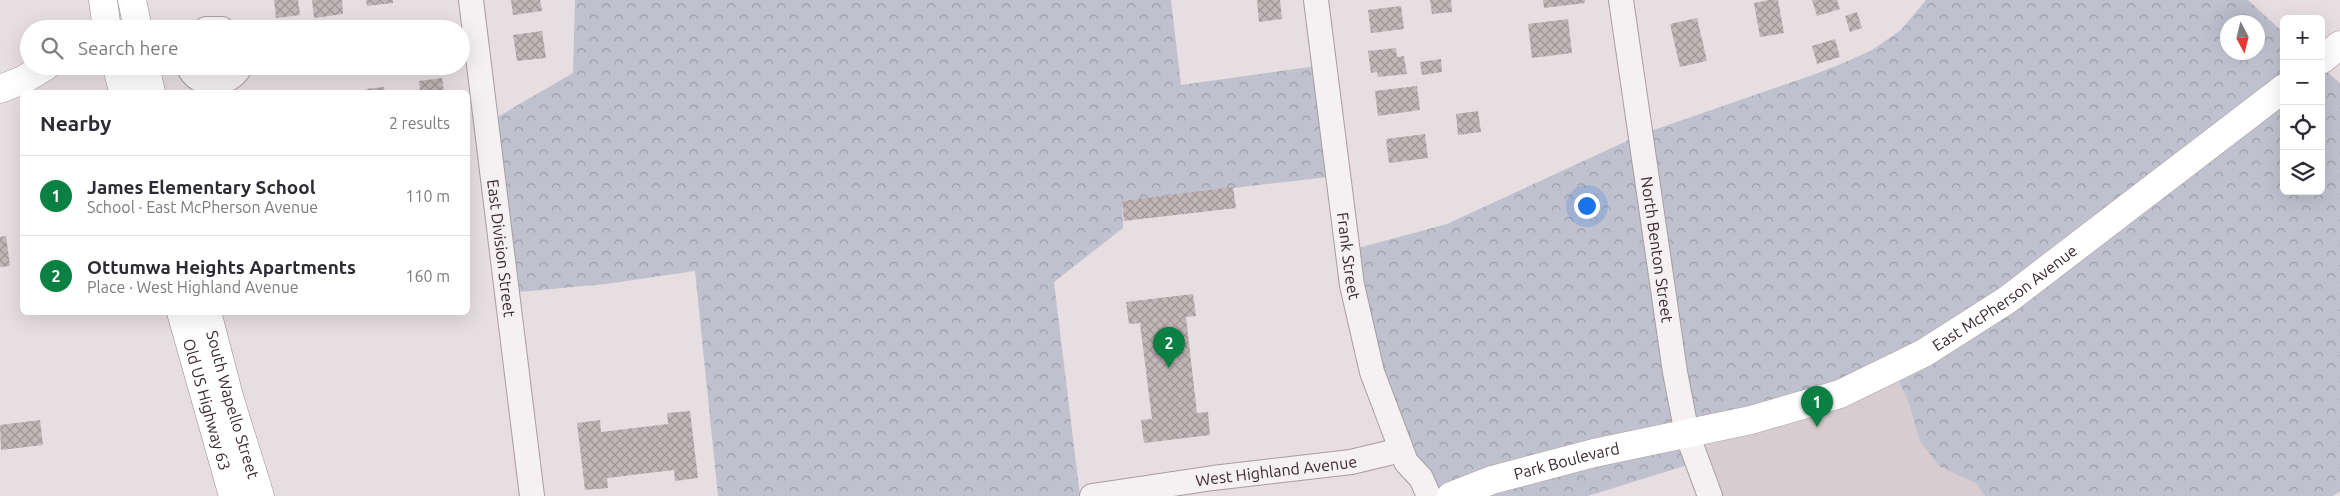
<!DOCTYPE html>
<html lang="en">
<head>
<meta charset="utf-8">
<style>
  :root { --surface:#fff; --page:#f7f7f7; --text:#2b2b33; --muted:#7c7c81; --line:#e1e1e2; --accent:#0b8043 }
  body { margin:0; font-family:Ubuntu,sans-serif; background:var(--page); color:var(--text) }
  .controls { position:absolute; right:15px; top:15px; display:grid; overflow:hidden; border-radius:8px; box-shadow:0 5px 20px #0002 }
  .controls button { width:45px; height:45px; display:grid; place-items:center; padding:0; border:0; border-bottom:1px solid var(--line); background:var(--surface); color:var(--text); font:25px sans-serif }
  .compass { position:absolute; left:2220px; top:15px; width:45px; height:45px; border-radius:50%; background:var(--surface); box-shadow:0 5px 20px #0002; rotate:173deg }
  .you { position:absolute; left:1586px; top:205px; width:18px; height:18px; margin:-12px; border:4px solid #fff; border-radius:50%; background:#1a73e8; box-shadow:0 0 0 8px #1a73e833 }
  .badge { display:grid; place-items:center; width:32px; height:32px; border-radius:50%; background:var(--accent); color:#fff; font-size:16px; font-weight:700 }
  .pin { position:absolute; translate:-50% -41px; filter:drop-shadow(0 1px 2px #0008) }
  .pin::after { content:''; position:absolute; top:26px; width:18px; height:15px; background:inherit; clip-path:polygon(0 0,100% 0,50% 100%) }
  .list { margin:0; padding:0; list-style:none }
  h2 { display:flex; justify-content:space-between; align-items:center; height:65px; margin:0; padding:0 20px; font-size:21px }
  h2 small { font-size:16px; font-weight:400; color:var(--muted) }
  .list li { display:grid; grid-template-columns:32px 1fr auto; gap:15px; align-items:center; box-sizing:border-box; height:80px; padding:0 20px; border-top:1px solid var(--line) }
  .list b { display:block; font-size:19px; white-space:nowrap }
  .list p { margin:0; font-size:16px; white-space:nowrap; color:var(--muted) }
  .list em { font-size:16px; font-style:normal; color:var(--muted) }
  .icon { flex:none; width:28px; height:28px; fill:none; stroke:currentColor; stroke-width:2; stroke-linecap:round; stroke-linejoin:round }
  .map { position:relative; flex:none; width:2340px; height:496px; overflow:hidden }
  .search { position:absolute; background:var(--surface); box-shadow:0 5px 20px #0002; left:20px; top:20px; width:450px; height:55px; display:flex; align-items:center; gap:12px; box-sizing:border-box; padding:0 18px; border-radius:28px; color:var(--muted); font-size:19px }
  .panel { position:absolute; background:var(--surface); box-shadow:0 5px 20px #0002; left:20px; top:90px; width:450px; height:225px; border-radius:8px }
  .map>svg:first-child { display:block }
  .built { fill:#d7cccf }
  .forest { fill:url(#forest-crowns); fill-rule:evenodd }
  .building { fill:url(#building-cross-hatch) }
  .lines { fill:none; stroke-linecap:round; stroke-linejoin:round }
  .minor-casing { stroke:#a89d9f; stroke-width:26 }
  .major-casing { stroke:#b09fa3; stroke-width:29 }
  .highway-casing { stroke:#9b878b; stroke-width:29 }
  .minor { stroke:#f5f0f1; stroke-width:24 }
  .major { stroke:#fff; stroke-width:28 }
  .highway { stroke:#fff; stroke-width:28 }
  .labels { text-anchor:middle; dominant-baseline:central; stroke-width:4; stroke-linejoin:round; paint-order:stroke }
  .street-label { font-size:16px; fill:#3b292c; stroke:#f4edef }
</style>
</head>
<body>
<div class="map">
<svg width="2340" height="496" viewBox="0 0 2340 496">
  <defs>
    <pattern id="forest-crowns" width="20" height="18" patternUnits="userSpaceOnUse" patternTransform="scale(1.25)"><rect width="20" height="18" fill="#c0c1cf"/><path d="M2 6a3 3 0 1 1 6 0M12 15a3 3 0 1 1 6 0" fill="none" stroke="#9d9da8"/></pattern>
    <pattern id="building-cross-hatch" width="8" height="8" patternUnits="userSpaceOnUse" patternTransform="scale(1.25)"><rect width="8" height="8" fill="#c2b6b8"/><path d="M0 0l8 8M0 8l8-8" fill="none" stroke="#9f9496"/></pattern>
  </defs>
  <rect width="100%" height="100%" fill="#e6dee0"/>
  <!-- built -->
  <path class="built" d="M1894 368 1940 467 1977 484 1985 496H1710L1687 434Z"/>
  <!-- forest -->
  <path class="forest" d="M575 0H1171L1181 85 1324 65 1337 176 1122 201 1123 228 1054 282 1080 496H718L695 271 606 284 508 293 487 123 573 73Z
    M1926 0H2248L2284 33V191H2321V67L2340 83V491L2333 496H1985L1977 484 1940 467 1920 441 1909 403 1893 368 1687 434 1697 462 1588 496H1429L1406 462 1347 251 1447 224 1642 134 1810 76 1841 64 1872 50 1901 30ZM2228 22H2258V52H2228Z"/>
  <!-- building -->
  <path class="building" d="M274 0H298L300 15 276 18Z
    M312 0H342L343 14 314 18Z
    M366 0H393V3L367 6Z
    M511 0H540L542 11 513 15Z
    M1257 0H1280L1282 19 1259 22Z
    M1430 0H1451L1452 12 1432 14Z
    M1543 0H1585V3L1544 8Z
    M1769 0H1778L1784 33 1760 37 1754 3Z
    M1812 0H1837L1840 9 1817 16Z
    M1401 6 1404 29 1371 33 1368 10Z
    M1857 12 1862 28 1850 32 1845 16Z
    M1697 18 1707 61 1680 67 1670 24Z
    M1568 19 1572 53 1532 58 1528 24Z
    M542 31 546 58 517 61 513 35Z
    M1835 39 1840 57 1817 64 1812 46Z
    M1396 48 1397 57 1404 56 1407 74 1378 77 1377 72 1371 73 1368 51Z
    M1441 59 1442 72 1422 75 1420 62Z
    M442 78 444 92H420L419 81Z
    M1417 86 1420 110 1378 116 1375 91Z
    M384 87 385 92H367L366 89Z
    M1478 111 1481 132 1458 135 1456 114Z
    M1425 134 1428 158 1389 163 1386 139Z
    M1233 187 1236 208 1124 221 1122 201Z
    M6 236 10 266 0 267V237Z
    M1193 294 1196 316 1186 317 1197 413 1208 412 1210 435 1144 443 1141 420 1152 419 1140 323 1129 324 1126 302Z
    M690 411 698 478 675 481 674 470 607 478 608 488 585 490 577 423 600 420 601 432 668 424 667 413Z
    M40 420 43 445 1 450 0 425Z"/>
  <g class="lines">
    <!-- minor casing -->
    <g class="minor-casing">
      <g id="minor">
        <path id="s1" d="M471 0 532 496"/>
        <path id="s2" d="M1316 0 1352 285 1372 372 1406 462 1421 478 1429 496"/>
        <path id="s3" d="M1621 0 1675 372 1687 434 1710 496"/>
        <path d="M206 29H222"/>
        <path d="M188 66C198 90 230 87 241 66"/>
        <path id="s4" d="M1092 496 1213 478 1351 462 1401 450"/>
      </g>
    </g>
    <!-- major casing -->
    <g class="major-casing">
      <g id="major">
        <path d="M2321 60 2340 45"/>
        <path d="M0 89 23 80 46 66"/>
        <path id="s5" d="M1451 496 1492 480 1594 453 1751 420 1840 394 1924 353 2007 300 2284 88"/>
      </g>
    </g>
    <!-- highway casing -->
    <g class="highway-casing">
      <g id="highway">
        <path d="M103 0 107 29"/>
        <path d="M132 0 138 29"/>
        <path d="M117 66 123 92"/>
        <path d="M145 66 151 92"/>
        <path id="s6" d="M181 312 233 496"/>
        <path id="s7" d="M207 312 230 400 260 496"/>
      </g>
    </g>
    <!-- minor -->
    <use href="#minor" class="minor"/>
    <!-- major -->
    <use href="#major" class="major"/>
    <!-- highway -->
    <use href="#highway" class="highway"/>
  </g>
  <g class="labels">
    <!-- street labels -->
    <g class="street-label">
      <text stroke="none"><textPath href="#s1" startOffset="250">East Division Street</textPath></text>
      <text stroke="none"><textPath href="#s3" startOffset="252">North Benton Street</textPath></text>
      <text stroke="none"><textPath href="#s2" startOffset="258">Frank Street</textPath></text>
      <text stroke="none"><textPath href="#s5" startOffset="594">East McPherson Avenue</textPath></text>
      <text stroke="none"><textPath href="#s6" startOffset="96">Old US Highway 63</textPath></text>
      <text stroke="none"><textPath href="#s7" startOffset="96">South Wapello Street</textPath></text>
      <text stroke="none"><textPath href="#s5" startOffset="121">Park Boulevard</textPath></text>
      <text stroke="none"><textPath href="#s4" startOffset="186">West Highland Avenue</textPath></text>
    </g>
  </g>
</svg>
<div class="controls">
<button>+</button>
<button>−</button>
<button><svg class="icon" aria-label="locate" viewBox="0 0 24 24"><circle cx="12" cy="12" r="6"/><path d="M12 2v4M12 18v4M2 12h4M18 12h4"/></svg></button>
<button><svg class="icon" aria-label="layers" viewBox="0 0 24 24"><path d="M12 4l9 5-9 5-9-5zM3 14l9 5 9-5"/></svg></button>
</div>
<svg class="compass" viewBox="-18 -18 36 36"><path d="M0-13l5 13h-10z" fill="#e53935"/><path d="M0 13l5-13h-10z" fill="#7c7c81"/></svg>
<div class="you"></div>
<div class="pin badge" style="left:1817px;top:427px">1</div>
<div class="pin badge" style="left:1169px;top:368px">2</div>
<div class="search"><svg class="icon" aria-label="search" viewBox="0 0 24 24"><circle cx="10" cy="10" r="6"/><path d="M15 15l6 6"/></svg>Search here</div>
<section class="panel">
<h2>Nearby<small>2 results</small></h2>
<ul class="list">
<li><span class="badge">1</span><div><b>James Elementary School</b><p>School · East McPherson Avenue</p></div><em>110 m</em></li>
<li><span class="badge">2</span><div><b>Ottumwa Heights Apartments</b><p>Place · West Highland Avenue</p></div><em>160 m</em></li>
</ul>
</section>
</div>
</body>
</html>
